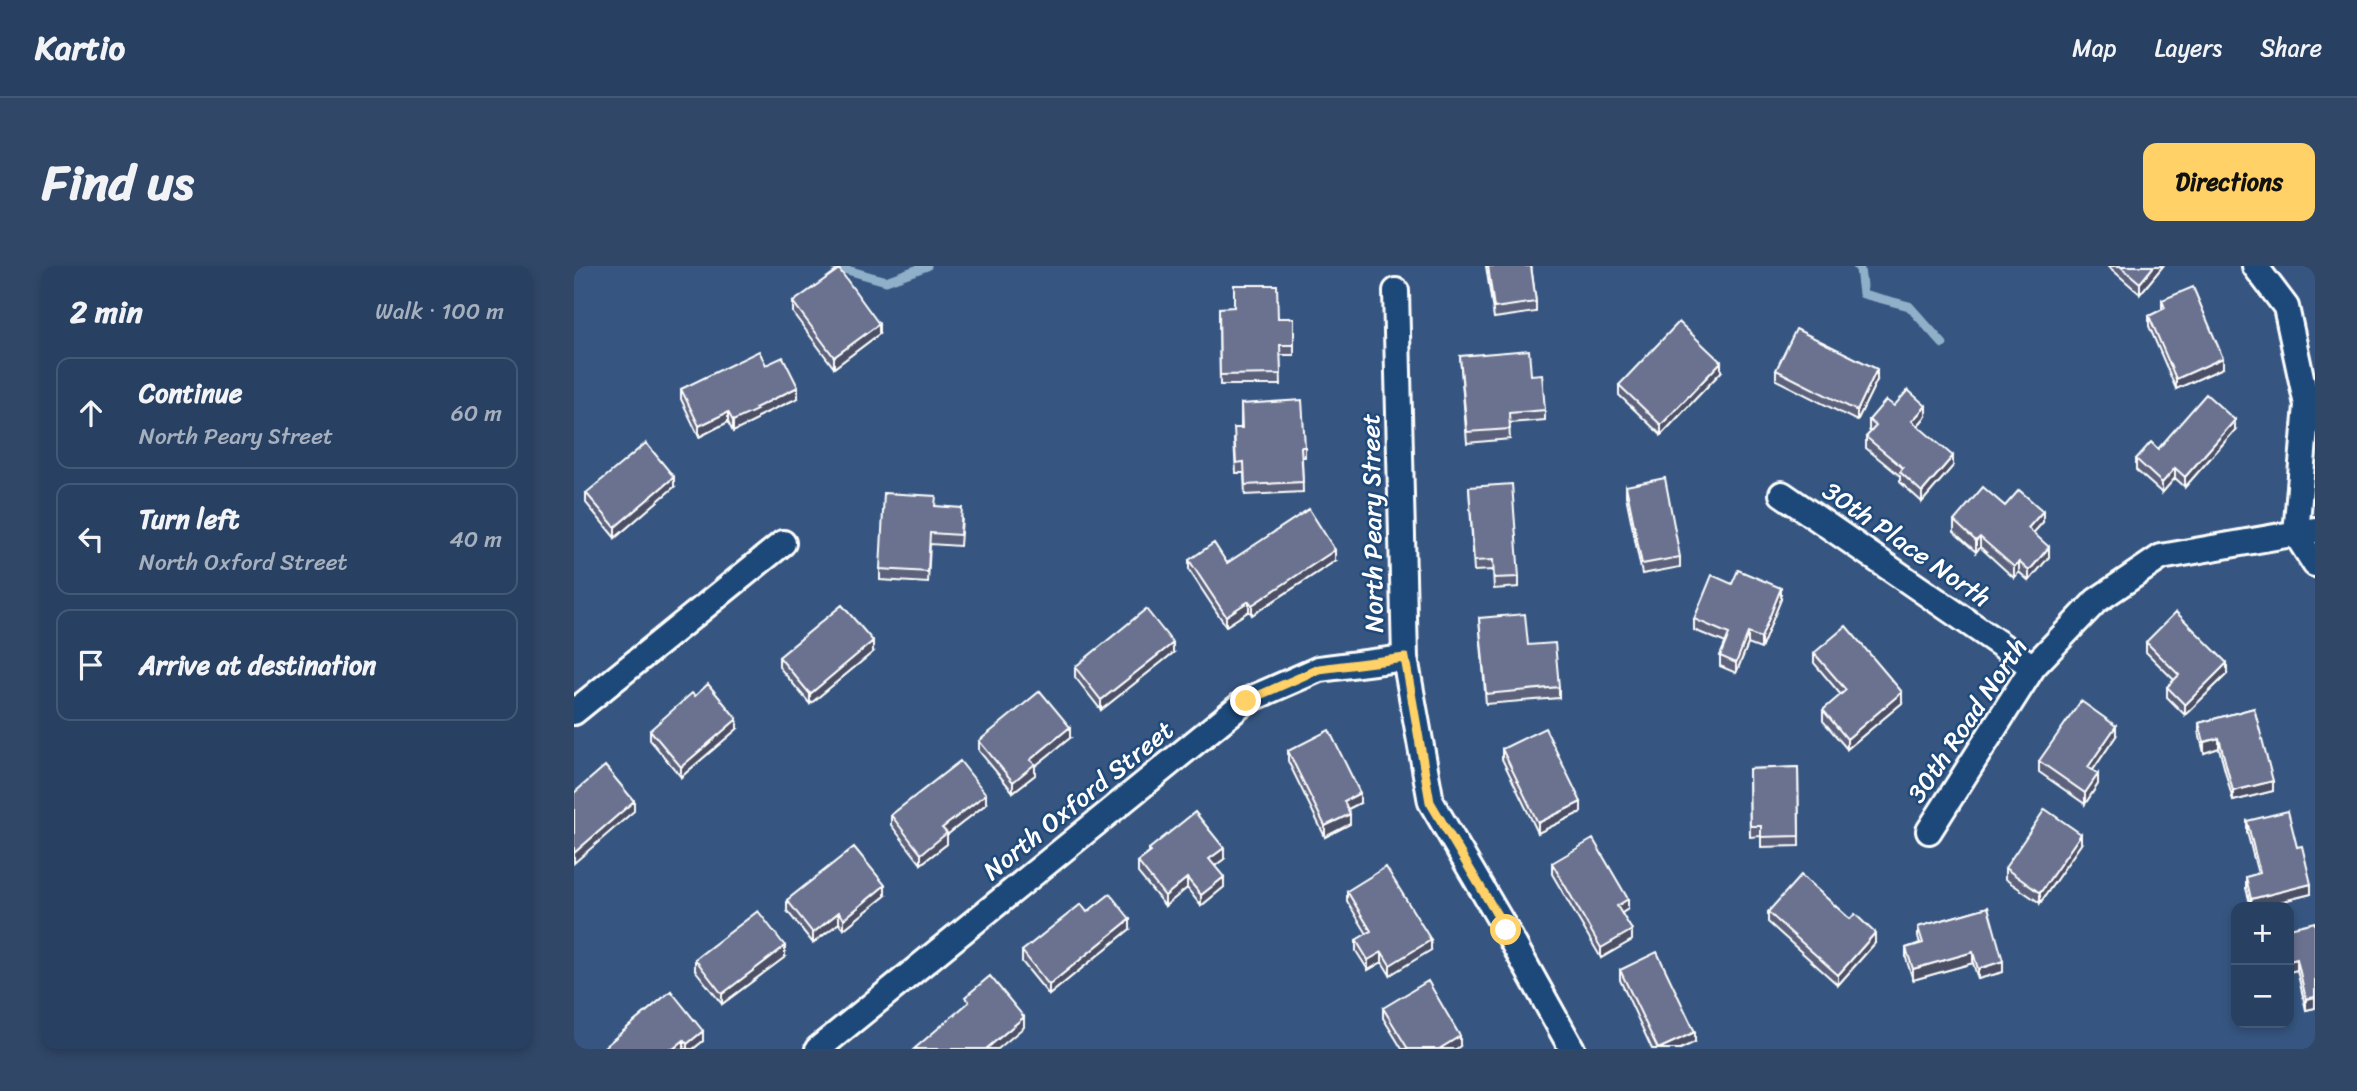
<!DOCTYPE html>
<html lang="en">
<head>
<meta charset="utf-8">
<style>
  :root { --surface:#284061; --page:#304767; --text:#f1f3f6; --muted:#a5afbd; --line:#445976; --accent:#ffd166 }
  body { margin:0; font-family:Sriracha,sans-serif; background:var(--page); color:var(--text) }
  .controls { position:absolute; right:21px; bottom:21px; display:grid; overflow:hidden; border-radius:14px; box-shadow:0 4px 10px #0003 }
  .controls button { width:63px; height:63px; display:grid; place-items:center; padding:0; border:0; border-bottom:2px solid var(--line); background:var(--surface); color:var(--text); font:35px sans-serif }
  .stop { position:absolute; width:21px; height:21px; margin:-16px; border:5px solid #ffd166; border-radius:50%; background:#fff }
  .stop.end { background:#ffd166; border-color:#fff; box-shadow:0 2px 7px #0008 }
  .list { margin:0; padding:0; list-style:none }
  h2 { display:flex; justify-content:space-between; align-items:center; height:91px; margin:0; padding:0 28px; font-size:30px }
  h2 small { font-size:23px; font-weight:400; color:var(--muted) }
  .list li { display:grid; grid-template-columns:46px 1fr auto; gap:21px; align-items:center; box-sizing:border-box; height:112px; margin:0 14px 14px; padding:0 14px; border:2px solid var(--line); border-radius:14px }
  .list b { display:block; font-size:26px; white-space:nowrap }
  .list p { margin:0; font-size:23px; white-space:nowrap; color:var(--muted) }
  .list em { font-size:23px; font-style:normal; color:var(--muted) }
  .icon { flex:none; width:38px; height:38px; fill:none; stroke:currentColor; stroke-width:2; stroke-linecap:round; stroke-linejoin:round }
  .map { position:relative; flex:none; width:1741px; height:783px; overflow:hidden; border-radius:14px }
  header { display:flex; align-items:center; gap:42px; box-sizing:border-box; height:98px; padding:0 35px; background:var(--surface); border-bottom:2px solid var(--line) }
  header strong { font-size:33px }
  nav { display:flex; gap:38px; margin-inline-start:auto; font-size:24px }
  .intro { display:flex; align-items:center; justify-content:space-between; box-sizing:border-box; height:168px; padding:0 42px }
  h1 { margin:0; font-size:49px }
  .button { padding:18px 32px; border-radius:14px; background:var(--accent); color:#111; font-size:24px; font-weight:700 }
  main { display:flex; gap:42px; padding:0 42px }
  aside { flex:1; background:var(--surface); border-radius:14px; box-shadow:0 4px 10px #0003 }
  .map>svg:first-child { display:block }
  .lines { fill:none; stroke-linecap:round; stroke-linejoin:round }
  .stream { stroke:#90afc8; stroke-width:9 }
  .minor-casing { stroke:#fff; stroke-width:30 }
  .minor { stroke:#1f4a7a; stroke-width:24 }
  .wall { fill:#5c627c; stroke:#fff; stroke-width:2 }
  .shaded-wall { fill:#4b5065; stroke:#fff; stroke-width:2 }
  .building { fill:#6b7290; stroke:#fff; stroke-width:2 }
  .route { stroke:#ffd166; stroke-width:9 }
  .labels { text-anchor:middle; dominant-baseline:central; stroke-width:5; stroke-linejoin:round; paint-order:stroke }
  .street-label { font-size:26px; fill:#fff; stroke:#1f4a7a }
</style>
</head>
<body>
<header>
<strong>Kartio</strong>
<nav><a>Map</a><a>Layers</a><a>Share</a></nav>
</header>
<div class="intro"><h1>Find us</h1><a class="button">Directions</a></div>
<main>
<aside>
<h2>2 min<small>Walk · 100 m</small></h2>
<ul class="list">
<li><svg class="icon" aria-label="ahead" viewBox="0 0 24 24"><path d="M12 20V5M6 11l6-6 6 6"/></svg><div><b>Continue</b><p>North Peary Street</p></div><em>60 m</em></li>
<li><svg class="icon" aria-label="left" viewBox="0 0 24 24"><path d="M17 20v-9H6M10 6l-5 5 5 5"/></svg><div><b>Turn left</b><p>North Oxford Street</p></div><em>40 m</em></li>
<li><svg class="icon" aria-label="arrive" viewBox="0 0 24 24"><path d="M6 21V4h12l-3 4 3 4H6"/></svg><div><b>Arrive at destination</b></div></li>
</ul>
</aside>
<div class="map">
<svg width="1741" height="783" viewBox="0 0 1741 783">
  <rect width="100%" height="100%" fill="#365681"/>
  <filter id="ink" filterUnits="userSpaceOnUse"><feTurbulence type="fractalNoise" baseFrequency=".0143" numOctaves="2"/><feDisplacementMap in="SourceGraphic" scale="14" xChannelSelector="R" yChannelSelector="G"/><feConvolveMatrix kernelMatrix="1 2 1 2 8 2 1 2 1" color-interpolation-filters="sRGB"/></filter>
  <g filter="url(#ink)">
    <g class="lines">
      <!-- stream -->
      <path class="stream" d="M259 0 312 15 353 0
        M1283 0 1286 3 1289 28 1335 40 1369 78"/>
      <!-- minor casing -->
      <g class="minor-casing">
        <path id="minor" d="M1681 0 1712 41 1733 139 1722 268 1741 298
          M822 25 831 392 857 536 932 664 998 783
          M1208 228 1459 401
          M0 446 209 277
          M1355 565 1459 401 1522 335 1587 291 1741 264
          M244 783 672 435 745 403 831 392"/>
      </g>
      <!-- minor -->
      <use href="#minor" class="minor"/>
    </g>
    <!-- wall -->
    <path class="wall" d="M912 0H957L962 36V46L920 52Z
      M1534 0H1589L1566 28Z
      M1588 34 1649 102 1602 123 1575 60V50L1588 44Z
      M219 36 305 68 260 102 219 47Z
      M645 42 704 52H720V89H706L707 119H646Z
      M886 90 957 109 971 144V154L935 157 936 173 893 177Z
      M192 99 224 132 183 151V154L159 166 154 156 125 171 107 133V123Z
      M1202 104 1303 114 1283 155 1202 114Z
      M1147 106 1087 169 1045 129V119Z
      M667 138 731 181V191H728L729 226 671 229 670 207H662L660 173 667 162Z
      M1320 140 1352 150 1344 160 1379 200 1348 236 1326 216V210L1292 182V171L1297 166 1295 164V154Z
      M1661 164 1611 221 1601 212 1588 227 1562 204V193L1584 183Z
      M1052 220 1106 291V301L1068 308 1052 230Z
      M100 221 41 272 12 237V227Z
      M895 221 945 311V321L920 323 919 304 900 305Z
      M362 240 388 252 386 280 356 278 354 317 306 314V303Z
      M1431 240 1469 256 1459 267 1475 291 1455 315 1445 306 1440 312 1406 281 1402 286 1380 266V255Z
      M615 294 653 297 761 295 678 349 675 345 652 360 615 304Z
      M1158 318 1207 333 1187 383 1174 378 1162 407 1146 400V390L1152 377 1120 364V353Z
      M905 352 954 379 985 421V432L912 438Z
      M1572 376 1653 408 1611 449 1593 431V421L1600 414 1572 386Z
      M299 386 236 438 205 401V391Z
      M599 387 527 444 501 411V401Z
      M1240 387 1328 437 1273 483 1249 455V444L1267 429 1240 397Z
      M1680 442 1699 525 1659 535 1645 482 1630 487 1625 467V457Z
      M163 463 107 511 76 474V464Z
      M1542 470 1519 504 1524 518 1511 538 1465 506V495Z
      M496 472 461 500V509L439 526 405 485V475Z
      M928 483 1007 546 964 567 928 493Z
      M714 485 786 537 774 543 776 558 751 571 714 495Z
      M1224 501 1225 580 1187 581V570L1176 571 1175 503Z
      M412 538 373 569V578L347 598 317 559V549Z
      M1673 555 1723 581 1737 628 1685 641H1677L1672 622V611L1684 608 1673 566Z
      M1507 578 1466 637 1431 613V602Z
      M575 583 650 593 641 600 650 621 627 640 613 622 591 640 564 607V596L575 587Z
      M978 597 1054 643 1048 647 1058 674 1027 692 978 608Z
      M773 625 857 684 816 709 808 696 794 704 782 685V674L793 668 773 635Z
      M311 630 270 663 265 657 239 677 213 645V634Z
      M1414 641 1429 706 1404 713 1399 697 1339 714 1332 692V682L1346 677 1344 671V661Z
      M513 646 556 663 475 729 448 696V685Z
      M1194 646 1276 653 1301 677 1264 719 1194 656Z
      M1741 656V742L1732 744 1723 704 1715 706Z
      M211 691 148 738 121 704V693Z
      M1046 704 1121 776 1106 783H1078L1046 714Z
      M97 725 129 775 119 783H28Z
      M809 742 886 780 882 783H828L809 752Z"/>
    <!-- shaded-wall -->
    <path class="shaded-wall" d="M1580 0H1589L1566 28V17Z
      M305 58V68L260 102V91Z
      M1649 92V102L1602 123V113Z
      M1147 96V106L1087 169V159Z
      M1303 103V114L1283 155V145Z
      M224 121V132L183 151V154L159 166V155L181 142Z
      M1352 140V150L1338 166V155Z
      M154 146V156L125 171V160Z
      M1661 154V164L1611 221V211Z
      M1379 190V200L1348 236V226Z
      M1601 202V212L1588 227V217Z
      M100 211V221L41 272V261Z
      M1469 245V256L1454 273V262Z
      M1406 271V281L1402 286V275Z
      M1475 281V291L1455 315V305Z
      M761 284V295L678 349V339Z
      M1445 296V306L1440 312V301Z
      M1207 322V333L1187 383V372Z
      M675 335V345L652 360V350Z
      M1174 367V378L1162 407V397Z
      M299 375V386L236 438V428Z
      M599 377V387L527 444V434Z
      M1653 397V408L1611 449V439Z
      M1328 426V437L1273 483V473Z
      M163 453V463L107 511V501Z
      M1542 460V470L1514 511V501Z
      M496 461V472L461 500V509L439 526V516L456 494Z
      M1645 472V482L1630 487V476Z
      M1524 508V518L1511 538V527Z
      M1699 515V525L1659 535V525Z
      M786 527V537L770 545V535Z
      M412 528V538L373 569V578L347 598V588L368 562Z
      M60 535V545L0 597V587Z
      M1007 536V546L964 567V557Z
      M776 548V558L751 571V560Z
      M1507 568V578L1466 637V627Z
      M650 582V593L635 604V593Z
      M650 611V621L627 640V629Z
      M613 612V622L591 640V630Z
      M1737 618V628L1685 641H1677V633Z
      M311 619V630L270 663V653Z
      M1054 633V643L1043 650V640Z
      M265 646V657L239 677V667Z
      M556 653V663L475 729V719Z
      M1058 664V674L1027 692V682Z
      M1301 667V677L1264 719V709Z
      M857 674V684L816 709V699Z
      M211 680V691L148 738V728Z
      M808 686V696L794 704V694Z
      M1399 686V697L1339 714V703Z
      M1723 693V704L1715 706V695Z
      M1429 695V706L1404 713V703Z
      M1741 731V742L1732 744V733Z
      M450 751V761L424 783H412Z
      M129 765V775L119 783H113V778Z
      M1121 766V776L1106 783H1084Z
      M886 770V780L882 783H865Z
      M110 774V783H99Z"/>
    <!-- building -->
    <path class="building" d="M914 0H957L962 36 920 42Z
      M1546 0H1580L1566 17Z
      M265 3 305 58 260 91 219 36Z
      M660 19H703L704 52H720V79H706L707 108 646 109 645 42 660 41Z
      M1619 21 1649 92 1602 113 1575 50 1591 42 1588 34Z
      M1105 56 1147 96 1087 159 1045 119Z
      M1222 63 1303 103 1283 145 1202 104Z
      M955 84 957 109 968 108 971 144 935 147 936 163 893 166 886 90Z
      M185 85 192 99 209 91 224 121 181 142 183 144 159 155 154 146 125 160 107 123Z
      M1334 124 1352 140 1338 155 1379 190 1348 226 1326 206 1329 202 1292 171 1302 160 1295 154 1312 134 1320 140Z
      M1632 128 1661 154 1611 211 1601 202 1588 217 1562 193 1577 176 1584 183Z
      M728 134 731 181H727L729 216 671 219 670 196 662 197 660 162H668L667 138Z
      M72 177 100 211 41 261 12 227Z
      M1091 212 1106 291 1068 298 1052 220Z
      M938 218 945 311 920 312 919 294 900 295 895 221Z
      M1409 221 1431 240 1445 224 1469 245 1454 262 1475 281 1455 305 1445 296 1440 301 1406 271 1402 275 1380 255Z
      M310 227 362 230 361 240 388 242 386 269 356 267 354 306 306 303Z
      M735 243 761 284 678 339 675 335 652 350 615 294 640 277 653 297Z
      M1164 304 1207 322 1187 372 1174 367 1162 397 1146 390 1155 368 1120 353 1138 309 1158 318Z
      M268 339 299 375 236 428 205 391Z
      M572 343 599 377 527 434 501 401Z
      M1602 346 1653 397 1611 439 1593 421 1605 409 1572 376Z
      M951 348 954 379 981 377 985 421 912 428 905 352Z
      M1272 360 1328 426 1273 473 1249 444 1272 424 1240 387Z
      M134 418 163 453 107 501 76 464 118 427 121 430Z
      M466 425 496 461 456 494 461 498 439 516 405 475Z
      M1507 435 1542 460 1514 501 1524 508 1511 527 1465 495Z
      M1680 442 1699 515 1659 525 1645 472 1630 476 1625 457Z
      M971 462 1007 536 964 557 928 483Z
      M755 464 786 527 770 535 776 548 751 560 714 485Z
      M386 495 412 528 368 562 373 567 347 588 317 549Z
      M31 500 60 535 0 587V527Z
      M1224 501 1225 570 1187 571V560H1176L1175 503Z
      M1471 543 1507 568 1466 627 1431 602Z
      M1714 545 1723 581 1728 580 1737 618 1677 633 1672 611 1686 607 1673 555Z
      M621 546 650 582 635 593 650 611 627 629 613 612 591 630 564 596 577 586 575 583Z
      M1019 573 1054 633 1043 640 1058 664 1027 682 978 597Z
      M280 581 311 619 270 653 265 646 239 667 213 634Z
      M812 601 857 674 816 699 808 686 794 694 782 674 797 665 773 625Z
      M1227 609 1276 653 1281 648 1301 667 1264 709 1194 646Z
      M536 628 556 653 475 719 448 685 507 638 513 646Z
      M1414 641 1429 695 1404 703 1399 686 1339 703 1332 682 1349 677 1344 661Z
      M184 645 211 680 148 728 121 693Z
      M1741 656V731L1732 733 1723 693 1715 695V662Z
      M1083 686 1121 766 1084 783 1046 704Z
      M416 710 450 751 412 783H340L395 736 391 731Z
      M854 715 886 770 865 783H834L809 742Z
      M97 725 129 765 113 778 110 774 99 783H28Z"/>
  </g>
  <g class="lines" filter="url(#ink)">
    <!-- route -->
    <path class="route" d="M672 435 745 403 831 392 856 536 932 664"/>
  </g>
  <g class="labels">
    <!-- street labels -->
    <g class="street-label">
      <text transform="translate(798 257) rotate(-91)">North Peary Street</text>
      <text transform="translate(1333 278) rotate(35)">30th Place North</text>
      <text transform="translate(1393 454) rotate(-56)">30th Road North</text>
      <text transform="translate(504 534) rotate(-39)">North Oxford Street</text>
    </g>
  </g>
</svg>
<div class="controls">
<button>+</button>
<button>−</button>
</div>
<div class="stop" style="left:932px;top:664px"></div>
<div class="stop end" style="left:672px;top:435px"></div>
</div>
</main>
</body>
</html>
